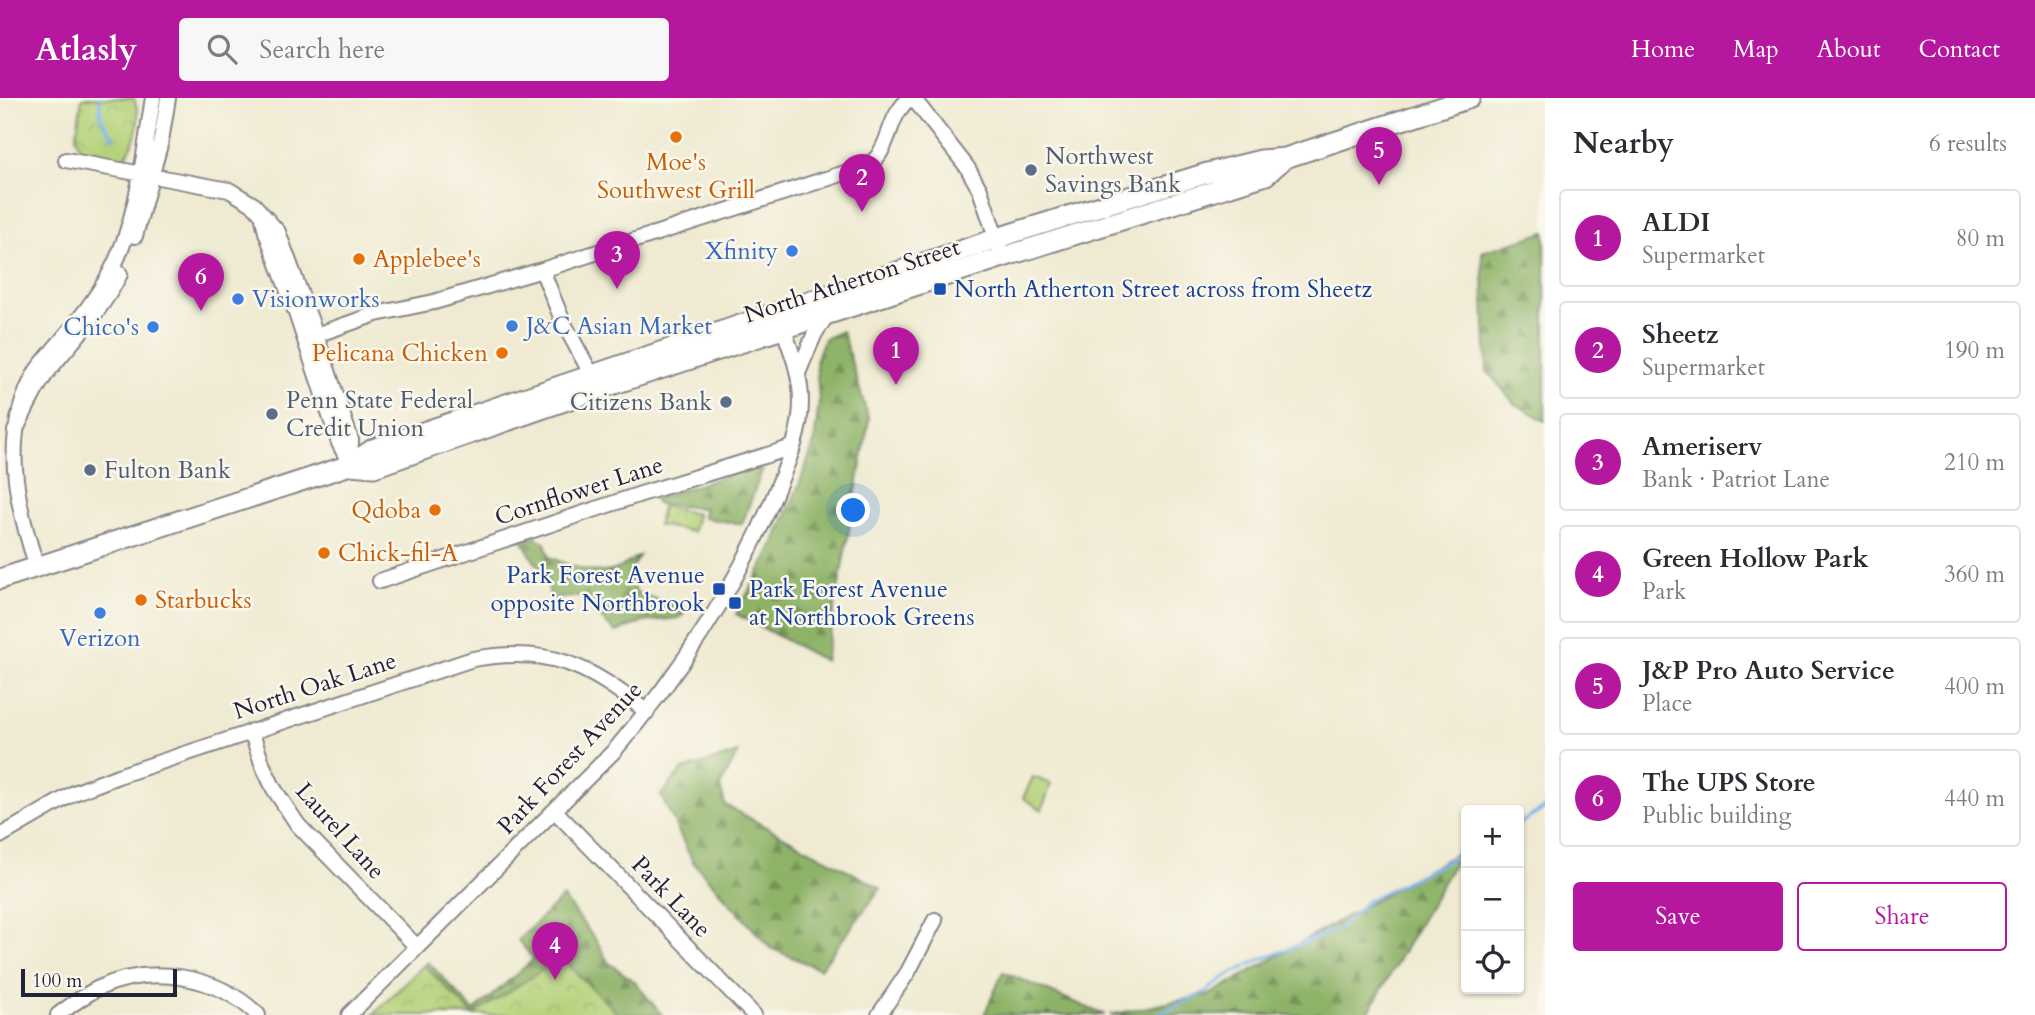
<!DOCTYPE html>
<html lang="en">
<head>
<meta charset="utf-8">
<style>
  :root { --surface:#fff; --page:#f7f7f7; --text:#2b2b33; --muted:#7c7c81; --line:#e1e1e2; --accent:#b5179e }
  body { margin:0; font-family:Cardo,serif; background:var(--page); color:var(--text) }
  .controls { position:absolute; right:21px; bottom:21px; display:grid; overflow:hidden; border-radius:7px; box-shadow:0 2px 5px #0004 }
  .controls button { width:63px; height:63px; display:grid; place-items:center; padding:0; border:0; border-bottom:2px solid var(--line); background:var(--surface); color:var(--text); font:35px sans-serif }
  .scale { position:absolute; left:21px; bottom:18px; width:156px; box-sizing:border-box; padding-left:7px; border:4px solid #22223b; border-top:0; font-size:19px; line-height:24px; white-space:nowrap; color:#22223b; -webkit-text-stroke:5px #fbf7ec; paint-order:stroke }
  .you { position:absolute; left:854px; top:413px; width:24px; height:24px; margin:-18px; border:5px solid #fff; border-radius:50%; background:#1a73e8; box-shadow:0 0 0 10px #1a73e833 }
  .badge { display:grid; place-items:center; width:46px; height:46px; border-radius:50%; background:var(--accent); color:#fff; font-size:23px; font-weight:700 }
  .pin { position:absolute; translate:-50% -58px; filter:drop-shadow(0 2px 4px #0008) }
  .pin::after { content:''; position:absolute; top:37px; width:24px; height:21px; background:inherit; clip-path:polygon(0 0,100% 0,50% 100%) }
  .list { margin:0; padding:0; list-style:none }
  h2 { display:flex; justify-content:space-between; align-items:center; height:91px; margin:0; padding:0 28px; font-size:30px }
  h2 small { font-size:23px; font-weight:400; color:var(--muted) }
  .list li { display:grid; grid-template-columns:46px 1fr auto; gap:21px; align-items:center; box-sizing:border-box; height:98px; margin:0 14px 14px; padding:0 14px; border:2px solid var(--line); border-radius:7px }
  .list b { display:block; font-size:26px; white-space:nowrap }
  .list p { margin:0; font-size:23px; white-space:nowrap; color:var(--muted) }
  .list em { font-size:23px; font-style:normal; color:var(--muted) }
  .actions { display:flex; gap:14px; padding:21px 28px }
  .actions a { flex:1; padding:16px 0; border:2px solid var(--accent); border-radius:7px; text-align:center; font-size:24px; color:var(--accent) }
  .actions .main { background:var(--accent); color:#fff }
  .icon { flex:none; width:38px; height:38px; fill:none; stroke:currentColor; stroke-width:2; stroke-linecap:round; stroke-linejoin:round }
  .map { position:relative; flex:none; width:1545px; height:917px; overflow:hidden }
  header { display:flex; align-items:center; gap:42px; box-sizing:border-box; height:98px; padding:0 35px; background:var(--accent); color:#fff }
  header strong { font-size:33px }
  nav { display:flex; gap:38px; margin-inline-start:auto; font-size:24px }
  .search { width:490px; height:63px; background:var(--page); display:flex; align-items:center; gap:18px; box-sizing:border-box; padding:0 24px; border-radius:7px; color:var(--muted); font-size:26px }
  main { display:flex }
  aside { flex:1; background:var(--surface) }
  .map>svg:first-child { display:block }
  .forest { fill:url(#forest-firs); stroke:#586a52; stroke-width:2 }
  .park { fill:url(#park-crowns); stroke:#6a7a5a; stroke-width:2 }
  .pitch { fill:#b3d178; stroke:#6a7a5a; stroke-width:2 }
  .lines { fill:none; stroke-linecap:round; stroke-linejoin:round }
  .stream { stroke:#7bb2ea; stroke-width:3.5 }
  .minor-casing { stroke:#888686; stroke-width:18 }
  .major-casing { stroke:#888686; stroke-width:23 }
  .minor { stroke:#fff; stroke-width:14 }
  .major { stroke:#fff; stroke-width:19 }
  .food-dot { fill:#e8710a; stroke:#fbf7ec; stroke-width:2.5 }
  .service-dot { fill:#5c6f8a; stroke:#fbf7ec; stroke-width:2.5 }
  .shop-dot { fill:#3f7fe0; stroke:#fbf7ec; stroke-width:2.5 }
  .transit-dot { fill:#1a4fb4; stroke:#fbf7ec; stroke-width:2.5 }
  .labels { text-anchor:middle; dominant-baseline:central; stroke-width:5; stroke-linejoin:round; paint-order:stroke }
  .service-label { font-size:24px; fill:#4e5e75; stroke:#fbf7ec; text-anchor:start }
  .food-label { font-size:24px; fill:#c56008; stroke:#fbf7ec; text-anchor:start }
  .shop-label { font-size:24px; fill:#366cbe; stroke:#fbf7ec; text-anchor:end }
  .street-label { font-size:24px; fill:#22223b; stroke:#fbf7ec }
  .transit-label { font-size:24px; fill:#164399; stroke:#fbf7ec; text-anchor:start }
</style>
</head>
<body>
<header>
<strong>Atlasly</strong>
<div class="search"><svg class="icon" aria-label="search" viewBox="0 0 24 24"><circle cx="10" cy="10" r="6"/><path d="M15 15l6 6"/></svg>Search here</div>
<nav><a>Home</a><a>Map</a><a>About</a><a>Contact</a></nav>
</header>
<main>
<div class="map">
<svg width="1545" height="917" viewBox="0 0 1545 917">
  <defs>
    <pattern id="forest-firs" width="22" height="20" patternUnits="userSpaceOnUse" patternTransform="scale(1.75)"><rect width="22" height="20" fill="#8eb368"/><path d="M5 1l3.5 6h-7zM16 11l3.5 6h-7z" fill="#749157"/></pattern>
    <pattern id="park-crowns" width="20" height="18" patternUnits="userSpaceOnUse" patternTransform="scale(1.75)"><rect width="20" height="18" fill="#b3d178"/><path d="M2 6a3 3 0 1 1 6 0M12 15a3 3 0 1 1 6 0" fill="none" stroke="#9ab369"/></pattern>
  </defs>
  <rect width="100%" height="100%" fill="#fbf7ec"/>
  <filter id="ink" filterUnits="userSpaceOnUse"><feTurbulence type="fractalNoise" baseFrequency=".0143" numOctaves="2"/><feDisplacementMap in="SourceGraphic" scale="14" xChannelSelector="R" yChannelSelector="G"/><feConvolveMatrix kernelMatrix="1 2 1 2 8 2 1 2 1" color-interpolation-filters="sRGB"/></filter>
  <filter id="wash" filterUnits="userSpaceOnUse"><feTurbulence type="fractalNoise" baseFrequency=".00686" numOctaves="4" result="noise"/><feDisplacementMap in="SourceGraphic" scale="28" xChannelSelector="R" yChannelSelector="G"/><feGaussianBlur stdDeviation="1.57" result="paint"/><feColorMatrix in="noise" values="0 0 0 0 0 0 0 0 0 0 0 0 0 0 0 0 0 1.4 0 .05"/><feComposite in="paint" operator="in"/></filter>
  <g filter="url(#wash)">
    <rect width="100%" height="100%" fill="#efead1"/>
    <!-- forest -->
    <path class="forest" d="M1545 134V323L1514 305 1487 273 1482 154Z
      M842 233 869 322 825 563 736 516 769 456 798 390 814 345 819 303 816 263 824 241Z
      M765 365 742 426 703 420 704 410 657 406 654 401Z
      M535 439 545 445 549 459C567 466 595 479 615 472 623 469 630 462 639 458L628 476 637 495 684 510V517L679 520 642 524 616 534 595 515 584 498 550 501 547 477 534 463 521 440Z
      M738 655 720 688 725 707 881 790 820 871 770 850 693 764 661 697 682 672Z
      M1461 753 1367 917H1110L1211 896Z
      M563 799 598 845 608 864 635 884 662 917H373L428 864 474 913 534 861 518 842Z
      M1003 874 1105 917H984Z"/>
    <!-- park -->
    <path class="park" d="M82 0H134C135 5 138 12 138 17 139 31 132 51 124 61L81 52 76 39Z
      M662 408 697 416 693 434 658 427Z
      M561 860 619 917H373L424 867 473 917Z"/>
    <!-- pitch -->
    <path class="pitch" d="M1033 679 1051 686 1042 712 1023 700Z"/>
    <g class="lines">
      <!-- stream -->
      <path class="stream" d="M100 0C99 20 101 22 114 40
        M1519 726 1545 710
        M1157 917 1206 894 1225 879 1257 863 1339 831 1367 803 1466 754"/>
    </g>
  </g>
  <g filter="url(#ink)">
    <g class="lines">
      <!-- minor casing -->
      <g class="minor-casing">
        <path id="minor" d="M913 0 967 69 980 92 999 148
          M66 62 229 92 254 107 278 134 316 237 351 342 350 367
          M262 116 266 134 295 212 339 345 349 364
          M135 138 161 43 168 0
          M542 172 563 224 595 283
          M316 237 376 216 434 204 542 172 854 72C862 69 873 66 878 58 892 38 889 18 910 0
          M798 275 815 235 827 217
          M15 333C25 314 33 294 46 276 72 243 101 214 120 176
          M37 469C15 403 0 334 37 272 62 240 91 211 110 175 137 126 144 55 153 0
          M380 483 641 396 793 349
          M251 633 263 668 274 691 298 727 417 849
          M555 713 754 917
          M0 738 74 695 118 678 473 561C550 547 589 568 647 614
          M58 917C71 907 84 897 99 890 151 866 217 877 258 917
          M349 917 615 652C683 571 740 485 779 386 790 359 801 333 801 304 801 275 790 249 780 222
          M879 917 908 874 935 822"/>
      </g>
      <!-- major casing -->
      <g class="major-casing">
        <path id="major" d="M350 367 374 369 599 291 1003 159 1266 77 1285 60
          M0 481 350 367 373 351 1013 135 1204 76 1261 62 1285 60 1470 0"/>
      </g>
      <!-- minor -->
      <use href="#minor" class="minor"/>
      <!-- major -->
      <use href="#major" class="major"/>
    </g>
  </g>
  <!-- markers -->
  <g class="food-dot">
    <circle cx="676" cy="39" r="7"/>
    <circle cx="359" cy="161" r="7"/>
    <circle cx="502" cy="255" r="7"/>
    <circle cx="435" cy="412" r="7"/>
    <circle cx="324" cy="455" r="7"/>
    <circle cx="141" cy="502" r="7"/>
  </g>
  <g class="service-dot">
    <circle cx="1031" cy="72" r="7"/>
    <circle cx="726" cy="304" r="7"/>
    <circle cx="272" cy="316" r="7"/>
    <circle cx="90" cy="372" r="7"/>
  </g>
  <g class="shop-dot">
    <circle cx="792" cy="153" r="7"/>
    <circle cx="238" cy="201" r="7"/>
    <circle cx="512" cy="228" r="7"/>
    <circle cx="153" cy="229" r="7"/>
    <circle cx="100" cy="515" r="7"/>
  </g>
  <g class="transit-dot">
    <rect x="933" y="184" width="14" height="14" rx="3.5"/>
    <rect x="712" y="484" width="14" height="14" rx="3.5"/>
    <rect x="728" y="498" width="14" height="14" rx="3.5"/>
  </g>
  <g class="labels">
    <!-- service labels -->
    <g class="service-label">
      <text x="1045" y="58">Northwest<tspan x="1045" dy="28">Savings Bank</tspan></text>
      <text x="286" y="302">Penn State Federal<tspan x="286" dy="28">Credit Union</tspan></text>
      <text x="712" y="304" text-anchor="end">Citizens Bank</text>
      <text x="104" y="372">Fulton Bank</text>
    </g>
    <!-- food labels -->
    <g class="food-label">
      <text x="676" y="64" text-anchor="middle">Moe's<tspan x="676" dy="28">Southwest Grill</tspan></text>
      <text x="373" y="161">Applebee's</text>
      <text x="488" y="255" text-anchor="end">Pelicana Chicken</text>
      <text x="421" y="412" text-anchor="end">Qdoba</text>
      <text x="338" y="455">Chick-fil-A</text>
      <text x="155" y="502">Starbucks</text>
    </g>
    <!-- shop labels -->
    <g class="shop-label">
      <text x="778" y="153">Xfinity</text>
      <text x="252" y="201" text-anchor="start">Visionworks</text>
      <text x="526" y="228" text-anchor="start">J&amp;C Asian Market</text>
      <text x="139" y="229">Chico's</text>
      <text x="100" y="540" text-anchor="middle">Verizon</text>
    </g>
    <!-- street labels -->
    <g class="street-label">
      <text transform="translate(852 183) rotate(-18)">North Atherton Street</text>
      <text transform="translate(579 393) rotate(-18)">Cornflower Lane</text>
      <text transform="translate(315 588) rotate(-18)">North Oak Lane</text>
      <text transform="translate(570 660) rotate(-47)">Park Forest Avenue</text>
      <text transform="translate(340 733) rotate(48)">Laurel Lane</text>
      <text transform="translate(671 799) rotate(46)">Park Lane</text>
    </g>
    <!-- transit labels -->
    <g class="transit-label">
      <text x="954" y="191">North Atherton Street across from Sheetz</text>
      <text x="705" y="477" text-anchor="end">Park Forest Avenue<tspan x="705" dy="28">opposite Northbrook</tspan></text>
      <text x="749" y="491">Park Forest Avenue<tspan x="749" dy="28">at Northbrook Greens</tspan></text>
    </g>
  </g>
</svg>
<div class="controls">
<button>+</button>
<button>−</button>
<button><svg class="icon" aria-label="locate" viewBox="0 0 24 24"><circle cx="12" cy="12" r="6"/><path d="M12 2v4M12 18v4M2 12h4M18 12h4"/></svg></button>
</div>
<div class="scale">100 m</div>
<div class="you"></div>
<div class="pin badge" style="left:896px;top:287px">1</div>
<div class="pin badge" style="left:862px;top:114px">2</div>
<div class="pin badge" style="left:617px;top:191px">3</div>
<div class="pin badge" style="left:555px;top:882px">4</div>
<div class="pin badge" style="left:1379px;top:87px">5</div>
<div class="pin badge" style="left:201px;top:213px">6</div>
</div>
<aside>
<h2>Nearby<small>6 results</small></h2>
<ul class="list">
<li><span class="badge">1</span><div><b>ALDI</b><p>Supermarket</p></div><em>80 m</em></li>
<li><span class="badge">2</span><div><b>Sheetz</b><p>Supermarket</p></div><em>190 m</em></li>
<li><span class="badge">3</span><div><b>Ameriserv</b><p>Bank · Patriot Lane</p></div><em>210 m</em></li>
<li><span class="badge">4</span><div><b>Green Hollow Park</b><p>Park</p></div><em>360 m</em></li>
<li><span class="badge">5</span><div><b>J&amp;P Pro Auto Service</b><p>Place</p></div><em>400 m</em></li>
<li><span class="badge">6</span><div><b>The UPS Store</b><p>Public building</p></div><em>440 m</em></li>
</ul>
<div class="actions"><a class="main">Save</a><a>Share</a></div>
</aside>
</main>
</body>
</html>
